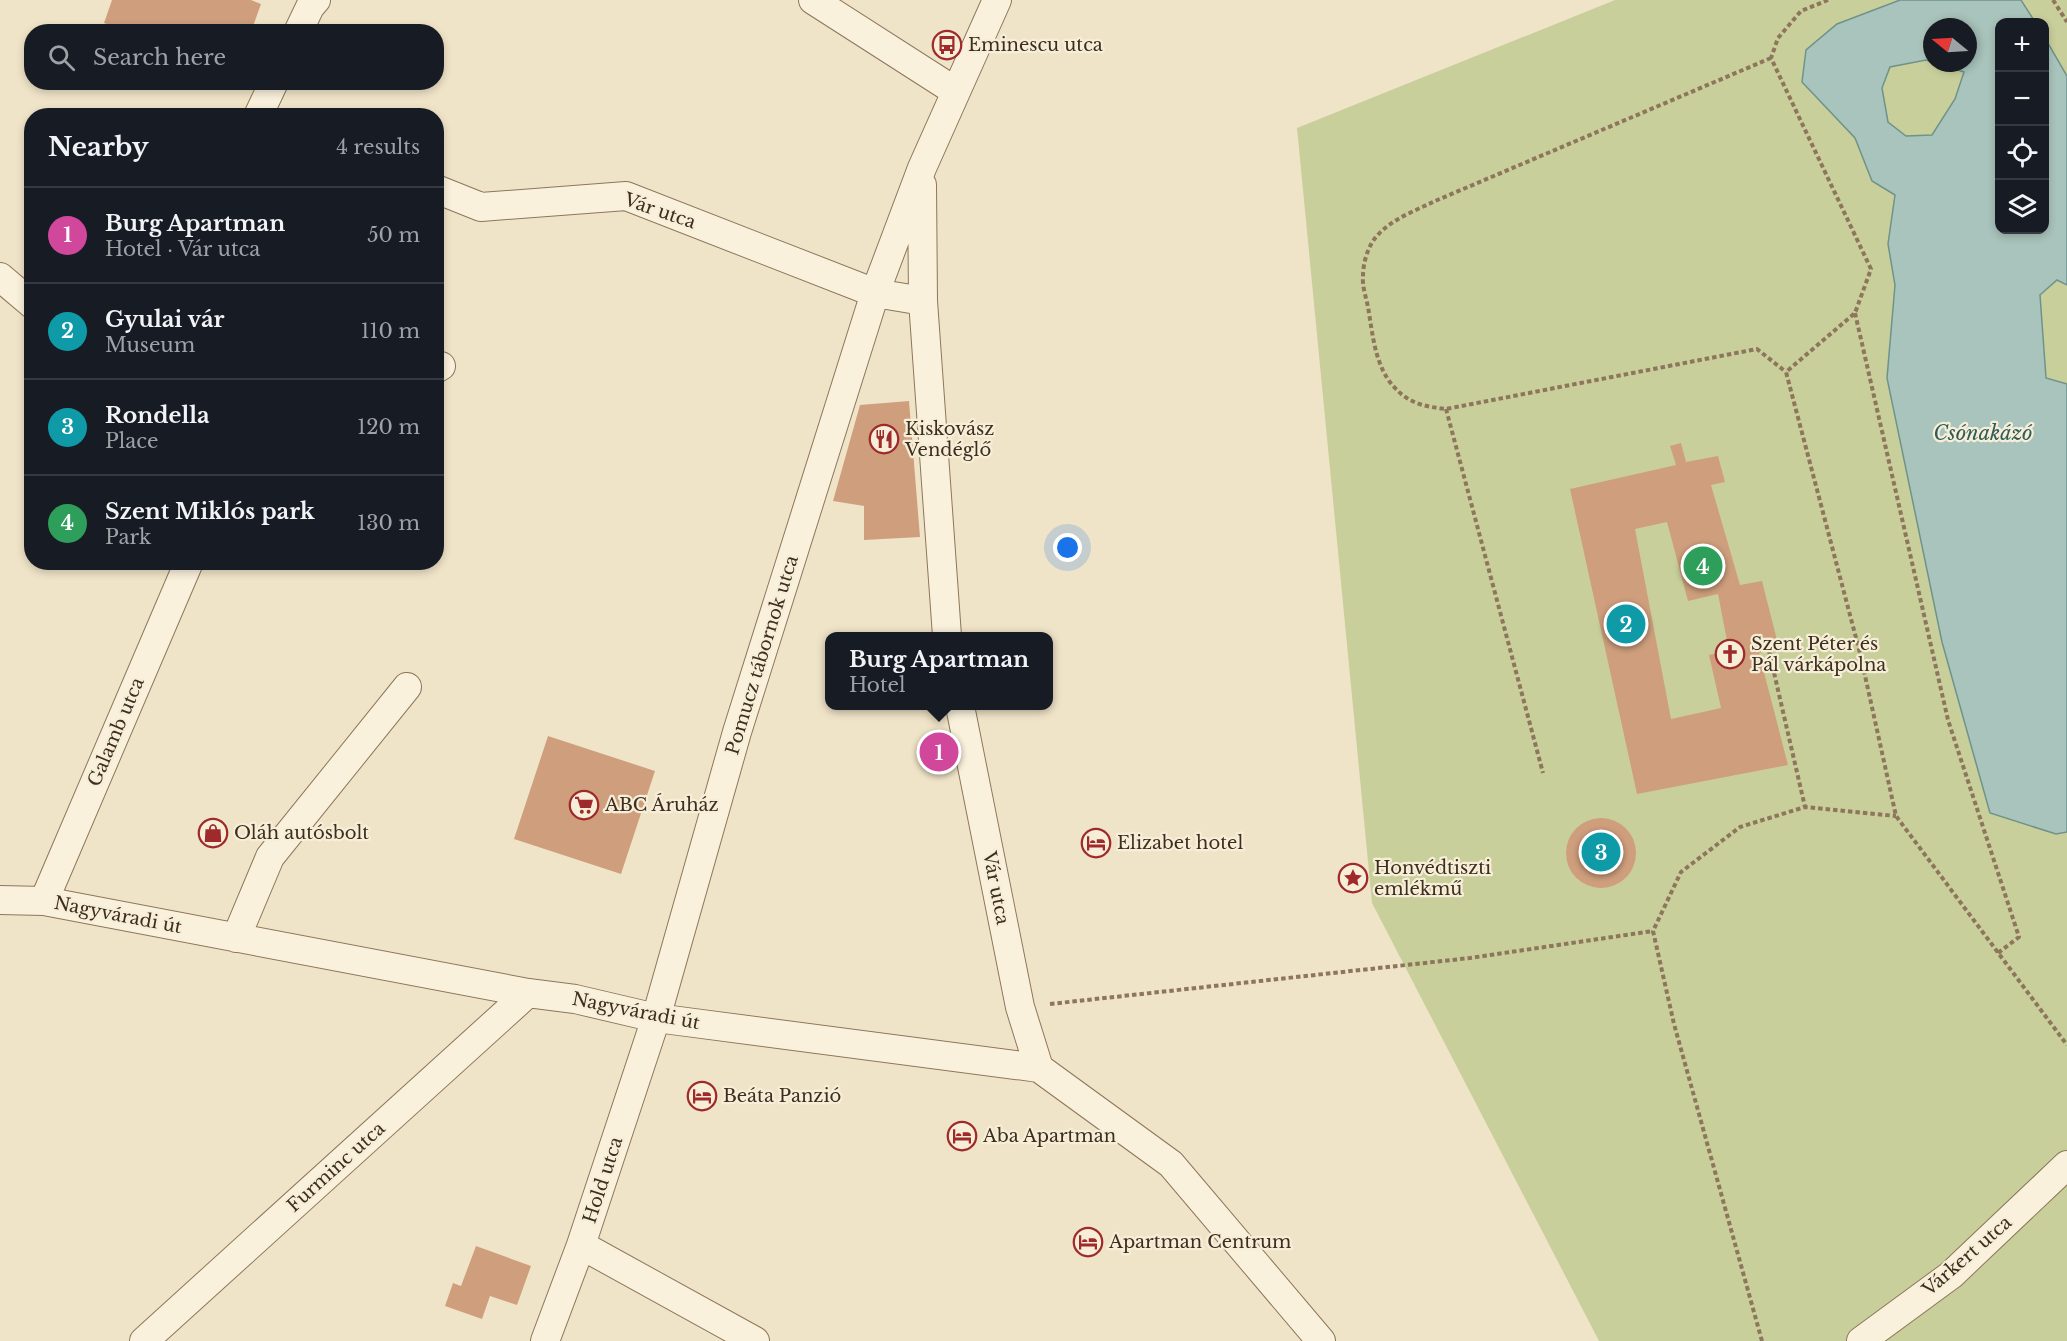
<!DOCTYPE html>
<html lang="en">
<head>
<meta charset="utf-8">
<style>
  :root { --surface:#171b24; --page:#20242c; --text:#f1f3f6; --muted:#9ea1a6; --line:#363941; --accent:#1a73e8 }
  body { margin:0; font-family:"Libre Baskerville",serif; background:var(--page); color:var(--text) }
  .controls { position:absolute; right:18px; top:18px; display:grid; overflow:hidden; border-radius:12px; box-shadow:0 3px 9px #0003 }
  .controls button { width:54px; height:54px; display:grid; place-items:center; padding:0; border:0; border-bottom:2px solid var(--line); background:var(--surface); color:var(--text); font:30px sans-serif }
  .compass { position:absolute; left:1923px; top:18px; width:54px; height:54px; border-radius:50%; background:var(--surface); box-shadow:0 3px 9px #0003; rotate:288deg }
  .you { position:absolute; left:1068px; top:548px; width:21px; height:21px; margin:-15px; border:4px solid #fff; border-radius:50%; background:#1a73e8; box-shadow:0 0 0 9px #1a73e833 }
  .badge { display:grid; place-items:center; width:39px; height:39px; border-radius:50%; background:var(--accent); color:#fff; font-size:20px; font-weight:700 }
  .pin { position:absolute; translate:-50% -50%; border:3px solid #fff; box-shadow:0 2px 6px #0006 }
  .popup { position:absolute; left:825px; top:632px; width:228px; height:78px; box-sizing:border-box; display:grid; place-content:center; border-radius:12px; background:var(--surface); filter:drop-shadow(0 2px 4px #0005); font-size:20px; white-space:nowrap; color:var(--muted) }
  .popup b { font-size:22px; color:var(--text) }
  .popup::after { content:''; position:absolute; left:50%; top:100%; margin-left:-12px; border:12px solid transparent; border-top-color:var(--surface) }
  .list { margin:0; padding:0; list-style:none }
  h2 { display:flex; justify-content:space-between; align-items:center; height:78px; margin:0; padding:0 24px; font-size:26px }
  h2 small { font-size:20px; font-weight:400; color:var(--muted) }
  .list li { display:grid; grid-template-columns:39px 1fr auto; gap:18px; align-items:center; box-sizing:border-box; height:96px; padding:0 24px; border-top:2px solid var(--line) }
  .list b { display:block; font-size:22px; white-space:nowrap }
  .list p { margin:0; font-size:20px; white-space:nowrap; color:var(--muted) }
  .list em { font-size:20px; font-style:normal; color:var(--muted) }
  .icon { flex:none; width:33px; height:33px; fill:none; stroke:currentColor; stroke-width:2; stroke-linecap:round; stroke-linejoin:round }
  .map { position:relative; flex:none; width:2067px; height:1341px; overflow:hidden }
  .search { position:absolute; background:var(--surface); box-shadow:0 3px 9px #0003; left:24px; top:24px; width:420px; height:66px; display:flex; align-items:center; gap:15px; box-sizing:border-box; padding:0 21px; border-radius:24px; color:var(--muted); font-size:22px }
  .panel { position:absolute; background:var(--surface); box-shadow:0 3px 9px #0003; left:24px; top:108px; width:420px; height:462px; border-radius:24px }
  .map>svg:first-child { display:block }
  .green { fill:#c9cf9b; fill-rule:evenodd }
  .water { fill:#a9c4bc; stroke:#6f938a; stroke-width:1.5; fill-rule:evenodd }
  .building { fill:#cf9f7d; fill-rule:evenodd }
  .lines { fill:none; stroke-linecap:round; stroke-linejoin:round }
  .street-casing { stroke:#8d765c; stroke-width:30 }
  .path { stroke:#8d765c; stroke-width:4; stroke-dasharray:4.5 3; stroke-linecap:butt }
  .street { stroke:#faf1dc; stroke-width:28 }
  .labels { text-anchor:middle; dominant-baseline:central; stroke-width:4.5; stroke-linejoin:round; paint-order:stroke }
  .poi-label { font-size:18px; fill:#3d2e20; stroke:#f7eed8; text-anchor:start }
  .street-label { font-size:18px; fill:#3d2e20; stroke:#f7eed8 }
  .water-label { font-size:20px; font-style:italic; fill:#2f5d5a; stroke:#f7eed8 }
</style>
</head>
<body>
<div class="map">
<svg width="2067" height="1341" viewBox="0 0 2067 1341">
  <rect width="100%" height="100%" fill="#f0e4c8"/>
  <!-- green -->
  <path class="green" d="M1615 0H2067V1341H1599L1372 903 1297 128ZM2000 22H2044V230H2000ZM1932 27H1968V63H1932Z"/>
  <!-- water -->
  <path class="water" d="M1900 0H2021L2035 22H2000V230H2044L2045 38 2067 76V285L2057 280 2040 295 2046 378 2067 384V832L2056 834 1990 813 1942 642 1887 378 1895 285 1888 244 1895 195 1872 181 1855 138 1802 82 1806 50 1837 24ZM1932 27H1968V63H1936L1964 72 1955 99 1932 135 1906 136 1888 122 1882 88 1890 67 1926 60 1932 62Z"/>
  <!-- building -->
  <path class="building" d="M112 0H251L261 4 251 32H129L104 23Z
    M909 401 920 537 864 540V506L833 501 860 405Z
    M1681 443 1686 462 1718 456 1725 482 1711 485 1740 585 1762 581 1779 648 1759 653 1788 765 1637 794 1570 489 1676 465 1670 446ZM1667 522 1688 601 1718 594 1729 651 1709 655 1721 708 1671 719 1635 529Z
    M548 736 655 771 621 874 514 839Z
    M1566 853a35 35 0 1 1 70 0a35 35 0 1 1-70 0Z
    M476 1246 531 1266 517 1305 490 1296 482 1319 445 1306 453 1283 461 1286Z"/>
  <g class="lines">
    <!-- street casing -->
    <g class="street-casing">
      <path id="street" d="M813 0 955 91
        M298 32 310 7 316 0
        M258 116 274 82
        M922 185 923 301 947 636
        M436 189 481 207 626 196 875 293 923 301
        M0 277 32 304
        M436 369 441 366
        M960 706 1020 1007 1039 1068
        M0 900 44 901 528 993 575 999 656 1018 1039 1068 1171 1164 1321 1341
        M44 901 189 562
        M236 938 270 857 407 687
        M581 1245 755 1341
        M144 1341 528 993
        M545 1341 581 1245 656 1018 737 732 875 293 922 168 997 0
        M1861 1341 1951 1275 2067 1165"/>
    </g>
    <!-- path -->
    <path class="path" d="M1828 0 1801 11 1778 38 1771 58 1871 269 1855 313 1786 372 1860 653 1896 816 2067 1045
      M2053 0 2067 22
      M1771 58 1435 201C1415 211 1391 219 1376 237 1368 246 1363 263 1363 276 1362 286 1366 297 1368 307 1373 336 1375 368 1396 389 1410 404 1427 407 1446 409L1757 349 1786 372
      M1855 313 1948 720 2019 937 1998 953
      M1446 409 1543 773
      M1769 651 1805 807
      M1050 1004 1470 958 1653 931
      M1762 1341 1674 1024 1653 931 1681 872 1740 827 1805 807 1896 816"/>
    <!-- street -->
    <use href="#street" class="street"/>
  </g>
  <!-- icons -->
  <defs>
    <g id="bus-ring" transform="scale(1.5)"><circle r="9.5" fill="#f7eed8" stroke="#9e2a2b" stroke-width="1.5"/><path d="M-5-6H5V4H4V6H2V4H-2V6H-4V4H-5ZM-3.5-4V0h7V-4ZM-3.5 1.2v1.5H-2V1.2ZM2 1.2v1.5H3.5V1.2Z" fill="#9e2a2b"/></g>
    <g id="restaurant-ring" transform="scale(1.5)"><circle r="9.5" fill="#f7eed8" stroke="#9e2a2b" stroke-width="1.5"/><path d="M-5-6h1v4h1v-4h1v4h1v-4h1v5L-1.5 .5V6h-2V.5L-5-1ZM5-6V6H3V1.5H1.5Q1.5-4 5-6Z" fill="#9e2a2b"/></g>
    <g id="church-ring" transform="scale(1.5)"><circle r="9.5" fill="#f7eed8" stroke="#9e2a2b" stroke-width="1.5"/><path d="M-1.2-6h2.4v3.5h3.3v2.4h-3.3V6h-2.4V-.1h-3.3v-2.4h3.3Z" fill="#9e2a2b"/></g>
    <g id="supermarket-ring" transform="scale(1.5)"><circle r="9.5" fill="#f7eed8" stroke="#9e2a2b" stroke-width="1.5"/><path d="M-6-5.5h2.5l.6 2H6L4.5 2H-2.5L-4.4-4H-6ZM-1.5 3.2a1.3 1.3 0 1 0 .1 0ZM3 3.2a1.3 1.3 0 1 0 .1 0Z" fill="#9e2a2b"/></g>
    <g id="shop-ring" transform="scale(1.5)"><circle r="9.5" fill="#f7eed8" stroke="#9e2a2b" stroke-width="1.5"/><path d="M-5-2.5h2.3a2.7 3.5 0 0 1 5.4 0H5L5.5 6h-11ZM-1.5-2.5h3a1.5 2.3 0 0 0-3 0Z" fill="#9e2a2b"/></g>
    <g id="hotel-ring" transform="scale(1.5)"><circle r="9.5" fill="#f7eed8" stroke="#9e2a2b" stroke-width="1.5"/><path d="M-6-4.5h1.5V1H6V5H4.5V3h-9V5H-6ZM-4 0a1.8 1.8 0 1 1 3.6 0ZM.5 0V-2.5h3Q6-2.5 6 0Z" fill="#9e2a2b"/></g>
    <g id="sight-ring" transform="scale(1.5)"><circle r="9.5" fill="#f7eed8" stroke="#9e2a2b" stroke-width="1.5"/><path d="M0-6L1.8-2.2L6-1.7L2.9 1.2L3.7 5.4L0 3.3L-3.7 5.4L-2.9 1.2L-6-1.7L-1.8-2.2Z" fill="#9e2a2b"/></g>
  </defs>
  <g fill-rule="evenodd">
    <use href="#bus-ring" x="947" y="45"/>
    <use href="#restaurant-ring" x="884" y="439"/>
    <use href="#church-ring" x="1730" y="654"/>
    <use href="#supermarket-ring" x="584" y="805"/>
    <use href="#shop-ring" x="213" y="833"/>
    <use href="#hotel-ring" x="1096" y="843"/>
    <use href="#sight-ring" x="1353" y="878"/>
    <use href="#hotel-ring" x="702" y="1096"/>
    <use href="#hotel-ring" x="962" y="1136"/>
    <use href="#hotel-ring" x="1088" y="1242"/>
  </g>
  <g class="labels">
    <!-- poi labels -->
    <g class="poi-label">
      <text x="968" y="45">Eminescu utca</text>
      <text x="905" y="429">Kiskovász<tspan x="905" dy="21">Vendéglő</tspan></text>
      <text x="1751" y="644">Szent Péter és<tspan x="1751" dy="21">Pál várkápolna</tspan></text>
      <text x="605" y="805">ABC Áruház</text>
      <text x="234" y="833">Oláh autósbolt</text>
      <text x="1117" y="843">Elizabet hotel</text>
      <text x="1374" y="868">Honvédtiszti<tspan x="1374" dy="21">emlékmű</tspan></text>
      <text x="723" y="1096">Beáta Panzió</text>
      <text x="983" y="1136">Aba Apartman</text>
      <text x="1109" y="1242">Apartman Centrum</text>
    </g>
    <!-- street labels -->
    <g class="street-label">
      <text transform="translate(660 211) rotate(19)">Vár utca</text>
      <text transform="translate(762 655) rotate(-73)">Pomucz tábornok utca</text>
      <text transform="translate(116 732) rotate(-67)">Galamb utca</text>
      <text transform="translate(996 888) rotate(79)">Vár utca</text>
      <text transform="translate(118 915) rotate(11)">Nagyváradi út</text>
      <text transform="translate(636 1011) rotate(11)">Nagyváradi út</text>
      <text transform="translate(336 1167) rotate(-42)">Furminc utca</text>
      <text transform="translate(603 1180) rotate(-72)">Hold utca</text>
      <text transform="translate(1967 1256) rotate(-41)">Várkert utca</text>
    </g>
    <!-- water labels -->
    <g class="water-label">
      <text x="1983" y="433">Csónakázó</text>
    </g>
  </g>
</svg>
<div class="controls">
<button>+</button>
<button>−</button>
<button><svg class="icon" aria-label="locate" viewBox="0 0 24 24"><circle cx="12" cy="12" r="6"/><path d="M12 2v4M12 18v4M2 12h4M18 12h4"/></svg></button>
<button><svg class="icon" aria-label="layers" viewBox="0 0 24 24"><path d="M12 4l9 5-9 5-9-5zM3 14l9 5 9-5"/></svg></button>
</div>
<svg class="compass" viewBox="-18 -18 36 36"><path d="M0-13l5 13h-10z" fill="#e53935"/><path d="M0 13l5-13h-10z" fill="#9ea1a6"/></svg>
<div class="you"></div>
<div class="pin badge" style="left:939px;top:752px;background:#d1479c">1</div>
<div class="popup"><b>Burg Apartman</b>Hotel</div>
<div class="pin badge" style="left:1626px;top:624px;background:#0f9aa8">2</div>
<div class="pin badge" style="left:1601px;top:852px;background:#0f9aa8">3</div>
<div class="pin badge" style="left:1703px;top:566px;background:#2e9e5b">4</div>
<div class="search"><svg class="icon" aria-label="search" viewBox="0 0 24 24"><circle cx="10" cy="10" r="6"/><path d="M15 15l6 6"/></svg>Search here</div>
<section class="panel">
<h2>Nearby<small>4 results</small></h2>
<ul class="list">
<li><span class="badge" style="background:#d1479c">1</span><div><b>Burg Apartman</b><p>Hotel · Vár utca</p></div><em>50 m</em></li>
<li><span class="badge" style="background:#0f9aa8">2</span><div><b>Gyulai vár</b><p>Museum</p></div><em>110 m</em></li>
<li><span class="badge" style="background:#0f9aa8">3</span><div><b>Rondella</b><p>Place</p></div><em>120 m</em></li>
<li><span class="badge" style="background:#2e9e5b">4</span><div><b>Szent Miklós park</b><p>Park</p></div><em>130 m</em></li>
</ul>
</section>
</div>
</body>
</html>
